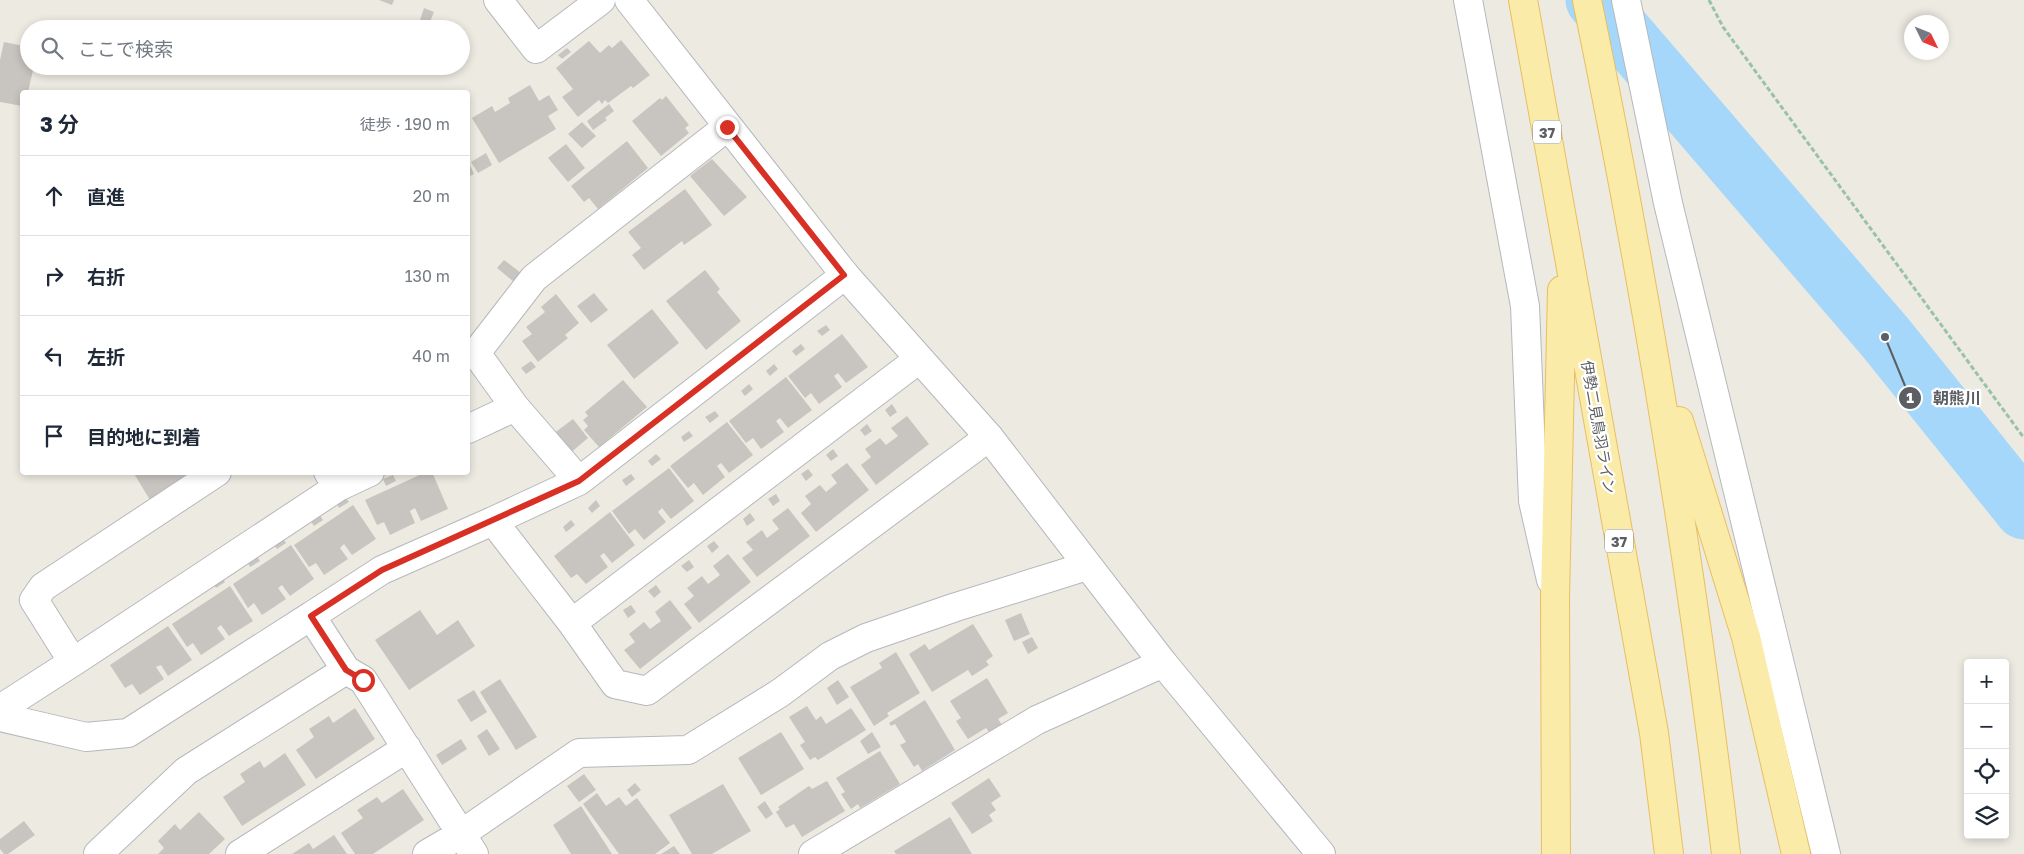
<!DOCTYPE html>
<html lang="ja">
<head>
<meta charset="utf-8">
<style>
  :root { --surface:#fff; --page:#f2f2f3; --text:#1f2937; --muted:#747a83; --line:#e0e1e3 }
  body { margin:0; font-family:"Golos Text","Noto Sans JP",sans-serif; background:var(--page); color:var(--text) }
  .controls { position:absolute; right:15px; bottom:15px; display:grid; overflow:hidden; border-radius:5px; box-shadow:0 2px 8px #0003 }
  .controls button { width:45px; height:45px; display:grid; place-items:center; padding:0; border:0; border-bottom:1px solid var(--line); background:var(--surface); color:var(--text); font:25px sans-serif }
  .compass { position:absolute; left:1904px; top:15px; width:45px; height:45px; border-radius:50%; background:var(--surface); box-shadow:0 2px 8px #0003; rotate:133deg }
  .stop { position:absolute; width:15px; height:15px; margin:-11px; border:4px solid #d93025; border-radius:50%; background:#fff }
  .stop.end { background:#d93025; border-color:#fff; box-shadow:0 1px 5px #0008 }
  .list { margin:0; padding:0; list-style:none }
  h2 { display:flex; justify-content:space-between; align-items:center; height:65px; margin:0; padding:0 20px; font-size:21px }
  h2 small { font-size:16px; font-weight:400; color:var(--muted) }
  .list li { display:grid; grid-template-columns:32px 1fr auto; gap:15px; align-items:center; box-sizing:border-box; height:80px; padding:0 20px; border-top:1px solid var(--line) }
  .list b { display:block; font-size:19px; white-space:nowrap }
  .list em { font-size:16px; font-style:normal; color:var(--muted) }
  .icon { flex:none; width:28px; height:28px; fill:none; stroke:currentColor; stroke-width:2; stroke-linecap:round; stroke-linejoin:round }
  .map { position:relative; flex:none; width:2024px; height:854px; overflow:hidden }
  .search { position:absolute; background:var(--surface); box-shadow:0 2px 8px #0003; left:20px; top:20px; width:450px; height:55px; display:flex; align-items:center; gap:12px; box-sizing:border-box; padding:0 18px; border-radius:28px; color:var(--muted); font-size:19px }
  .panel { position:absolute; background:var(--surface); box-shadow:0 2px 8px #0003; left:20px; top:90px; width:450px; height:385px; border-radius:5px }
  .map>svg:first-child { display:block }
  .lines { fill:none; stroke-linecap:round; stroke-linejoin:round }
  .river { stroke:#a5d7fa; stroke-width:59 }
  .building { fill:#c8c5c0 }
  .street-casing { stroke:#b5b8bc; stroke-width:30 }
  .secondary-casing { stroke:#b4b7bc; stroke-width:30 }
  .primary-casing { stroke:#e9bf5e; stroke-width:30 }
  .path { stroke:#9ac3a4; stroke-width:3; stroke-dasharray:5 2.5; stroke-linecap:butt }
  .street { stroke:#fff; stroke-width:28 }
  .secondary { stroke:#fff; stroke-width:28 }
  .primary { stroke:#faeba9; stroke-width:28 }
  .route { stroke:#d93025; stroke-width:6 }
  .labels { text-anchor:middle; dominant-baseline:central; stroke-width:4.5; stroke-linejoin:round; paint-order:stroke }
  .shield { fill:#fff; stroke:#8c8e91; stroke-width:1 }
  .shield-label { font-size:14px; font-weight:bold; fill:#5b5e62 }
  .street-label { font-size:15px; fill:#5b5e62; stroke:#fff }
  .leader { fill:none; stroke:#5b5e62; stroke-width:2 }
  .callout-dot { fill:#5b5e62; stroke:#fff; stroke-width:2 }
  .mark-label { font-size:15px; text-anchor:middle; font-weight:bold; fill:#fff }
  .callout-label { font-size:16px; text-anchor:middle; font-weight:bold; fill:#5b5e62; stroke:#fff; stroke-width:4.5; stroke-linejoin:round; paint-order:stroke }
</style>
</head>
<body>
<div class="map">
<svg width="2024" height="854" viewBox="0 0 2024 854">
  <rect width="100%" height="100%" fill="#edeae2"/>
  <g class="lines">
    <!-- river -->
    <path class="river" d="M1595 0 1885 337 2024 510"/>
  </g>
  <!-- building -->
  <path class="building" d="M379 0H394L392 5Z
    M424 8 434 12 427 29H417Z
    M621 40 650 75 633 88 631 86 608 103 605 100 602 104 599 100 578 117 562 97 573 89 556 68 589 41 600 53 609 45 612 48Z
    M4 42 29 47V66H34L28 92H22V106L0 102V60Z
    M567 48 571 52 562 59 558 55Z
    M530 85 539 101 549 95 558 110 548 116 556 129 499 163 472 118 492 106 495 112 510 103 508 98Z
    M666 96 689 125 685 128 689 133 661 156 632 121 660 98 662 100Z
    M609 104 614 111 605 118 607 120 593 130 587 121Z
    M582 122 596 136 582 148 568 134Z
    M627 141 648 168 598 209 589 198 584 202 571 186Z
    M566 144 585 168 568 182 548 158Z
    M486 153 492 165 478 173 471 162Z
    M712 159 747 197 724 216 690 176Z
    M470 165 474 174 468 177V166Z
    M685 189 712 225 684 245 682 241 644 270 632 255 641 248 628 232Z
    M504 260 521 273 514 282 497 268Z
    M705 270 720 289 717 292 741 321 706 350 666 301Z
    M594 293 608 310 591 323 577 306Z
    M556 294 579 323 565 335 568 338 538 362 522 341 532 334 526 327 545 312 541 307Z
    M652 309 679 343 634 379 607 345Z
    M826 325 830 330 822 336 817 331Z
    M842 334 868 367 846 383 838 373 834 376 842 387 819 404 811 393 805 398 788 376Z
    M801 344 805 349 796 356 792 351Z
    M531 361 536 367 526 374 521 368Z
    M774 364 778 369 770 376 766 371Z
    M786 377 812 410 788 428 780 418 776 421 784 432 761 449 753 438 746 443 729 421Z
    M623 380 647 407 599 447 584 430 588 426 583 420 588 416 585 412Z
    M749 384 753 389 745 396 741 391Z
    M892 404 897 412 890 417 885 410Z
    M715 411 719 416 710 423 705 417Z
    M907 416 929 444 876 485 861 465 871 457 865 449 880 438 886 445 898 436 891 428Z
    M573 419 588 438 569 454 553 434Z
    M727 422 753 455 729 473 721 463 717 466 725 477 703 495 694 483 688 488 670 466Z
    M867 424 872 431 865 436 860 430Z
    M689 431 693 436 684 442 681 437Z
    M833 449 838 456 831 461 826 455Z
    M656 454 661 459 652 466 648 461Z
    M847 463 869 490 816 532 801 513 811 504 805 496 820 485 826 492 837 483 831 475Z
    M669 468 694 501 671 519 662 508 658 512 666 522 644 540 635 529 629 534 612 511Z
    M808 469 813 475 806 481 801 474Z
    M133 472H196L150 500Z
    M426 472H432L448 509 421 521 415 508 410 511 415 523 390 535 384 522 377 525 365 500Z
    M631 474 635 479 626 486 622 480Z
    M393 475 396 481 386 486 383 479Z
    M776 494 780 501 773 506 768 499Z
    M345 497 349 502 339 508 336 502Z
    M596 500 600 506 592 513 588 508Z
    M353 505 376 539 352 555 344 544 340 548 348 559 324 575 316 563 309 567 294 545Z
    M788 508 810 536 757 577 742 558 753 550 746 542 762 530 767 538 779 529 772 520Z
    M610 512 635 545 612 563 604 553 600 556 608 567 586 584 577 574 571 578 554 556Z
    M750 513 755 520 747 526 743 519Z
    M319 514 323 520 314 526 310 520Z
    M571 520 575 525 566 532 563 527Z
    M282 537 286 543 277 549 273 543Z
    M714 541 719 547 712 553 707 546Z
    M291 545 314 579 290 596 282 585 278 588 286 599 262 615 254 603 248 608 233 584Z
    M728 554 751 582 699 623 684 604 694 596 687 588 702 576 708 584 720 575 713 566Z
    M256 555 260 561 250 567 247 561Z
    M689 560 694 567 687 572 681 566Z
    M222 576 225 582 216 588 212 582Z
    M656 585 661 592 654 598 648 591Z
    M230 586 253 621 229 636 221 625 217 628 225 639 201 655 193 643 187 647 172 624Z
    M670 600 692 628 640 669 624 650 635 642 629 634 644 622 650 629 661 621 655 612Z
    M631 605 636 612 628 618 623 610Z
    M420 610 437 635 458 620 475 646 409 690 375 640Z
    M1021 613 1030 634 1014 641 1005 620Z
    M973 624 993 656 986 661 989 665 972 676 968 670 932 692 909 654 925 644 929 650Z
    M168 626 192 660 168 676 161 665 156 667 164 679 140 695 132 684 125 688 110 665Z
    M1032 637 1038 648 1028 654 1022 642Z
    M896 652 920 693 887 713 889 716 874 726 850 687 882 668 879 663Z
    M987 678 1008 713 998 719 1002 725 990 733 986 728 968 739 956 721 961 718 950 701Z
    M500 679 537 737 516 750 480 692Z
    M838 680 849 697 837 705 827 688Z
    M474 690 487 712 471 722 457 700Z
    M925 700 955 750 922 771 918 764 914 767 900 745 906 742 895 724 891 726 889 723Z
    M807 706 816 720 821 716 826 724 851 708 866 730 818 760 815 757 810 760 800 745 805 742 789 717Z
    M355 708 375 739 316 779 296 750 314 737 309 729 329 716 333 723Z
    M487 729 500 749 489 756 477 736Z
    M781 732 804 769 761 795 738 758Z
    M872 732 881 747 868 754 860 741Z
    M461 739 467 749 442 765 436 755Z
    M880 751 900 784 860 808 858 804 851 809 841 794 845 792 836 778Z
    M285 753 306 785 242 826 223 797 245 782 240 774 260 761 264 768Z
    M584 774 596 790 579 802 567 786Z
    M989 778 1001 796 991 803 996 810 989 815 993 821 972 834 951 803Z
    M827 781 845 811 802 837 794 824 786 828 776 812 780 809 778 807 809 786 812 789Z
    M635 783 641 790 632 797 627 790Z
    M723 784 751 831 712 854H692L669 815Z
    M403 789 424 820 373 854H355L341 833 363 818 357 810 377 797 382 803Z
    M597 793 606 806 619 797 626 806 637 798 670 843 655 854H619L583 804Z
    M765 801 773 814 766 819 757 807Z
    M581 806 612 854H571L553 825Z
    M199 812 225 839 209 854H158L164 848 158 841 175 824 180 830Z
    M950 817 972 854H896L894 851Z
    M24 821 35 835 8 854H4L0 849V839Z
    M334 835 347 854H292L309 843 313 849Z
    M674 846 680 854H661Z"/>
  <g class="lines">
    <!-- street casing -->
    <g class="street-casing">
      <path id="street" d="M498 0 536 49 601 0
        M1468 0 1525 306 1533 501 1551 580
        M1626 0 1668 203 1826 854
        M845 275 579 481 493 521 572 623 615 684 647 691 989 437
        M468 353H476L534 278 727 127
        M476 353 515 407 579 481
        M468 429 515 407
        M328 472 338 487 370 472
        M572 623 919 359
        M73 662 338 487
        M0 709 73 662 34 600 43 587 217 472
        M0 717 86 737 128 733 311 616
        M98 854 186 771 346 670
        M240 854 407 748
        M427 854 461 834 579 753 688 750 780 693 830 656 866 638 956 607 1087 566
        M474 854 363 680 346 670 311 616 382 570 493 521
        M813 854 1037 720 1163 663"/>
    </g>
    <!-- secondary casing -->
    <g class="secondary-casing">
      <path id="secondary" d="M629 0 845 275 989 437 1163 663 1321 854"/>
    </g>
    <!-- primary casing -->
    <g class="primary-casing">
      <path id="primary" d="M1523 0 1654 733 1669 854
        M1587 0C1645 283 1692 567 1726 854
        M1679 421 1746 637 1796 854
        M1556 854 1555 598 1562 290"/>
    </g>
    <!-- path -->
    <path class="path" d="M1709 0 1723 27 2024 438"/>
    <!-- street -->
    <use href="#street" class="street"/>
    <!-- secondary -->
    <use href="#secondary" class="secondary"/>
    <!-- primary -->
    <use href="#primary" class="primary"/>
  </g>
  <g class="lines">
    <!-- route -->
    <path class="route" d="M363 680 346 670 311 616 382 570 579 481 844 275 727 127"/>
  </g>
  <g class="labels">
    <!-- shield labels -->
    <g class="shield">
      <rect x="1533" y="120.5" width="28" height="23" rx="4"/>
      <rect x="1605" y="529.5" width="28" height="23" rx="4"/>
    </g>
    <g class="shield-label">
      <text x="1547" y="132">37</text>
      <text x="1619" y="541">37</text>
    </g>
    <!-- street labels -->
    <g class="street-label">
      <text transform="translate(1599 427) rotate(80)">伊勢二見鳥羽ライン</text>
    </g>
  </g>
  <!-- callouts -->
  <path class="leader" d="M1885 337L1910 398"/>
  <g class="callout-dot">
    <circle cx="1885" cy="337" r="5"/>
    <circle cx="1910" cy="398" r="12"/>
  </g>
  <g class="mark-label">
    <text x="1910" y="403">1</text>
  </g>
  <g class="callout-label">
    <text x="1957" y="404">朝熊川</text>
  </g>
</svg>
<div class="controls">
<button>+</button>
<button>−</button>
<button><svg class="icon" aria-label="locate" viewBox="0 0 24 24"><circle cx="12" cy="12" r="6"/><path d="M12 2v4M12 18v4M2 12h4M18 12h4"/></svg></button>
<button><svg class="icon" aria-label="layers" viewBox="0 0 24 24"><path d="M12 4l9 5-9 5-9-5zM3 14l9 5 9-5"/></svg></button>
</div>
<svg class="compass" viewBox="-18 -18 36 36"><path d="M0-13l5 13h-10z" fill="#e53935"/><path d="M0 13l5-13h-10z" fill="#747a83"/></svg>
<div class="stop" style="left:363px;top:680px"></div>
<div class="stop end" style="left:727px;top:127px"></div>
<div class="search"><svg class="icon" aria-label="search" viewBox="0 0 24 24"><circle cx="10" cy="10" r="6"/><path d="M15 15l6 6"/></svg>ここで検索</div>
<section class="panel">
<h2>3 分<small>徒歩 · 190 m</small></h2>
<ul class="list">
<li><svg class="icon" aria-label="ahead" viewBox="0 0 24 24"><path d="M12 20V5M6 11l6-6 6 6"/></svg><div><b>直進</b></div><em>20 m</em></li>
<li><svg class="icon" aria-label="right" viewBox="0 0 24 24"><path d="M7 20v-9h11M14 6l5 5-5 5"/></svg><div><b>右折</b></div><em>130 m</em></li>
<li><svg class="icon" aria-label="left" viewBox="0 0 24 24"><path d="M17 20v-9H6M10 6l-5 5 5 5"/></svg><div><b>左折</b></div><em>40 m</em></li>
<li><svg class="icon" aria-label="arrive" viewBox="0 0 24 24"><path d="M6 21V4h12l-3 4 3 4H6"/></svg><div><b>目的地に到着</b></div></li>
</ul>
</section>
</div>
</body>
</html>
